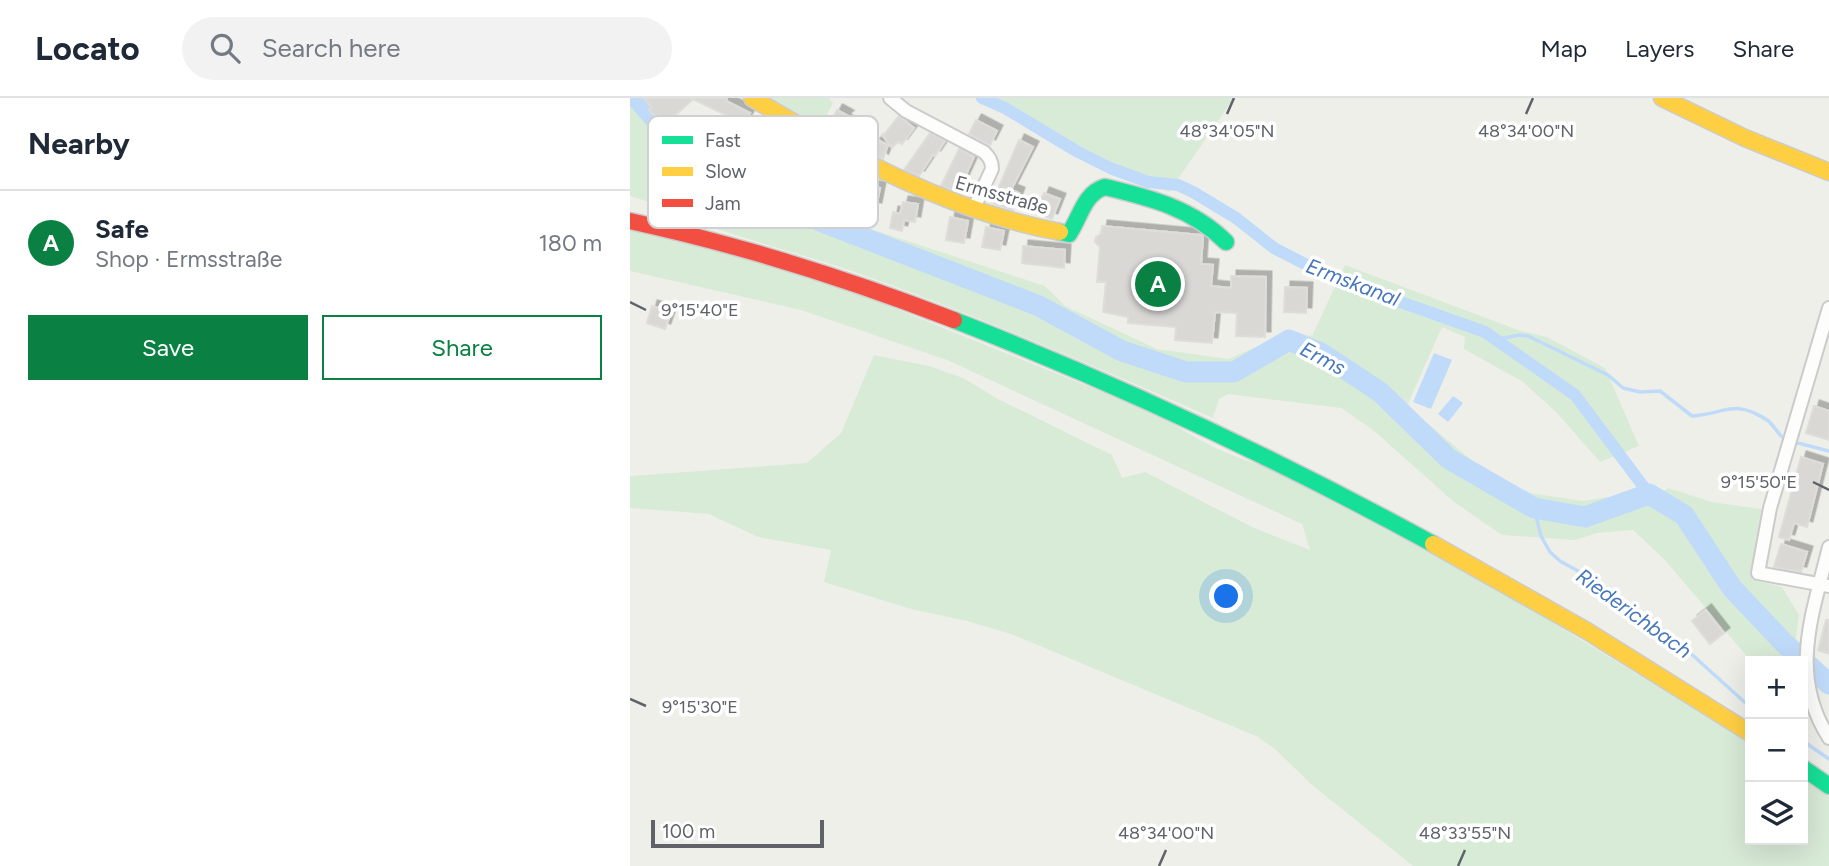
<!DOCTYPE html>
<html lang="en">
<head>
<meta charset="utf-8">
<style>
  :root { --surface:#fff; --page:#f2f2f3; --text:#1f2937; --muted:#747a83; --line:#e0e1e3; --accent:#0b8043 }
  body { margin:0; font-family:Figtree,sans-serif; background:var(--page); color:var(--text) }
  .controls { position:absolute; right:21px; bottom:21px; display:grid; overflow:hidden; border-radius:0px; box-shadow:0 7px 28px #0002 }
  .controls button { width:63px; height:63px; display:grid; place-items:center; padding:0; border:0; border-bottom:2px solid var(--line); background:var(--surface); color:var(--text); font:35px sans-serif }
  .scale { position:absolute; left:21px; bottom:18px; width:173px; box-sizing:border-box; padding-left:7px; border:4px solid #5f6268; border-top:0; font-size:19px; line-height:24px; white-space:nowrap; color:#5f6268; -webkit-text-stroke:5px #fff; paint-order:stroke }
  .you { position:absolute; left:597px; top:499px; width:24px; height:24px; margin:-18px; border:5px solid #fff; border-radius:50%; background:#1a73e8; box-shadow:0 0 0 10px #1a73e833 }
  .badge { display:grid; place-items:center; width:46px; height:46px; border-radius:50%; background:var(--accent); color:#fff; font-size:23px; font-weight:700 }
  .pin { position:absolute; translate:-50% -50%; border:4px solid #fff; box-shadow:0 2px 7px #0006 }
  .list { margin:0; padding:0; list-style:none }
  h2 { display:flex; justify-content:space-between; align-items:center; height:91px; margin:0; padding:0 28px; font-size:30px }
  h2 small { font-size:23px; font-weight:400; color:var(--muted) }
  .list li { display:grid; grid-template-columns:46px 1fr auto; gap:21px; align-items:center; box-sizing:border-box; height:105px; padding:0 28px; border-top:2px solid var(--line) }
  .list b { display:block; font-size:26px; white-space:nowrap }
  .list p { margin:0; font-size:23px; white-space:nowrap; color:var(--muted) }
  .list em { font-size:23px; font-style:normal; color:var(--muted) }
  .actions { display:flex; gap:14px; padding:21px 28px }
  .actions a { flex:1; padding:16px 0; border:2px solid var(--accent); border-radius:0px; text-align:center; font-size:24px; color:var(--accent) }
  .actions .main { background:var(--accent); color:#fff }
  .icon { flex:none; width:38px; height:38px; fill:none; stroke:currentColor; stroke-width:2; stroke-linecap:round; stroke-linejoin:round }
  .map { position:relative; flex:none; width:1199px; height:768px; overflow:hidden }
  header { display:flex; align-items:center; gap:42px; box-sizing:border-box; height:98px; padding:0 35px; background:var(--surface); border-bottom:2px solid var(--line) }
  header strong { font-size:33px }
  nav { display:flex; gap:38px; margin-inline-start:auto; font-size:24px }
  .search { width:490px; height:63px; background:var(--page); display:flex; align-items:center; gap:18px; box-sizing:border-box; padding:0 24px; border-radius:38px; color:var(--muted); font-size:26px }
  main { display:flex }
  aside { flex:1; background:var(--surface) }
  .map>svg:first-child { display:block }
  .green { fill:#d8ebd7 }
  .water { fill:#bfdbf9 }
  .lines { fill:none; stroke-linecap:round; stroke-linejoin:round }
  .stream { stroke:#bfdbf9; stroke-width:3.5 }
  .canal { stroke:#bfdbf9; stroke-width:12 }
  .river { stroke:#bfdbf9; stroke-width:21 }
  .building { fill:#d9d8d5; stroke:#deddd9; stroke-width:2; filter:url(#shadow) }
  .street-casing { stroke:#cbcbcb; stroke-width:16 }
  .fast-casing { stroke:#ccc; stroke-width:19 }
  .slow-casing { stroke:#ccc; stroke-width:19 }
  .jam-casing { stroke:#ccc; stroke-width:19 }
  .street { stroke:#fdfdfc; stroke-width:12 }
  .fast { stroke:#16e098; stroke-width:16 }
  .slow { stroke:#ffcf43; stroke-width:16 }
  .jam { stroke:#f24e42; stroke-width:16 }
  .ticks { fill:none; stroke:#5f6268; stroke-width:2.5 }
  .labels { text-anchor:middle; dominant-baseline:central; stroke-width:7; stroke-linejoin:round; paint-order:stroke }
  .street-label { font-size:19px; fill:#5f6268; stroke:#fff }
  .water-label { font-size:21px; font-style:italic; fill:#4677bc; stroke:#fff }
  .key { fill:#fff; stroke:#cfd0d2; stroke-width:2 }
  .key-label { font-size:19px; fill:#5f6268 }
  .ticks-label { font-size:18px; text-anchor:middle; fill:#5f6268; stroke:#fff; stroke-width:7; stroke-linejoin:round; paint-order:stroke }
</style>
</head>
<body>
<header>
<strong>Locato</strong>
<div class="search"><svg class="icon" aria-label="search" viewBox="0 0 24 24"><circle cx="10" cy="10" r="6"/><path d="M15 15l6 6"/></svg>Search here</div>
<nav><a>Map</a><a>Layers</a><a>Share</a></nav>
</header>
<main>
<aside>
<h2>Nearby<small></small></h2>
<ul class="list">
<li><span class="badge">A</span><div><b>Safe</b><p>Shop · Ermsstraße</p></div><em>180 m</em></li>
</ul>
<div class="actions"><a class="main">Save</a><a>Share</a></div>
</aside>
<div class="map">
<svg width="1199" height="768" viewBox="0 0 1199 768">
  <defs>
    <filter id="shadow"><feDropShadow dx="5.5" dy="-5.5" stdDeviation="0" flood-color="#0004"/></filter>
  </defs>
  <rect width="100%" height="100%" fill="#efefea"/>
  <!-- green -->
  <path class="green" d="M0 0H8L42 39 88 81 415 188 435 208 527 251 598 261 658 235 682 238 715 167 888 232 917 239 975 270 1009 348 970 364 926 314 893 284 834 251 835 239 812 229 777 308 858 376 900 395 953 403 992 397 1008 409 1038 390 1082 404 1137 412 1125 482 1152 489 1169 517 1163 563H1121L1034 461 1003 432 967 435 945 442 872 437 824 404 743 332 711 310 598 296 589 301 583 320C473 272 363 224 250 183 191 161 129 146 69 125 45 116 25 105 0 98Z
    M136 0H199L203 5 189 32Z
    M357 0H604L539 94 372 11Z
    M0 130 67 145 224 194 532 318C564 341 596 357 634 368L863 488 1120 645V742H1173V680L1199 699V768H783L682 687 645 651 628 639 381 536 337 523 281 511 194 484 201 452 128 439 79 416 0 410V378L177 365 211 335 244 257 299 268 333 280 368 301 482 357 492 380 515 374 624 430 680 452 672 426 317 262 171 212 0 173Z"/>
  <!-- water -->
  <path class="water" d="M804 255 822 262 801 311 783 304Z
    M823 298 833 305 818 324 808 316Z"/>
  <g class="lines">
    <!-- stream -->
    <path class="stream" d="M865 242 889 237 898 238 978 277 993 290 1010 294 1030 293 1062 318C1095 316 1104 300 1137 322 1145 328 1148 337 1156 342
      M1164 344 1199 353
      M904 410 911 438 920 454 930 463 968 484 1000 509 1037 534 1120 609
      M1173 643 1199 661"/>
    <!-- canal -->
    <path class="canal" d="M352 0 375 10 448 54 480 70 518 84 548 87 563 94 606 120 644 150 675 166 720 186 855 234 945 297 1019 396"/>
    <!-- river -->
    <path class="river" d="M7 0 34 31 92 85 409 208 492 253 556 274H604L659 242 691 255 750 294 819 361 904 410 955 419 1019 396 1054 417 1102 490 1154 545 1199 586"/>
  </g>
  <!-- building -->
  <path class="building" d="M14 0H97L96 3 120 15 114 26 63 1 34 27 19 12 22 10Z
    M207 12 218 18 214 21 219 24 212 37 197 31Z
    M269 18 284 30 272 46 268 43 262 50 253 38Z
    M346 22 367 33 360 47 339 36Z
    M300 35 315 43 305 58 303 57 289 78 274 72Z
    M248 42 258 47 253 61 239 54Z
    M389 42 403 49 381 92 389 95 383 112 362 105Z
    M329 51 344 59 328 94 311 88Z
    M234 87 250 90 246 110 230 107Z
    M414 95 430 101 422 121 406 115Z
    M273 104 288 106 285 124 274 122 272 133 260 130 263 114 270 116Z
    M320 119 338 123 334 145 316 142Z
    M472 128 571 137 573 138 571 166 583 167 581 188 601 190V178L636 179 635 239 606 238 607 215 585 214 582 245 545 242 546 229 498 225V219L473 214 476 184H467L470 149 465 144 466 139 471 136Z
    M356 129 374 133 370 152 352 149Z
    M393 148 435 152 434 170 392 165Z
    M655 189 677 190 676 215 654 214Z
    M22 208 41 214 35 231 17 225Z
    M1184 308 1199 313V342L1176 335Z
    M1171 359 1193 366 1177 429 1164 425 1159 442 1149 439Z
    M1151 446 1177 454 1171 474 1144 469Z
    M1076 512 1094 535 1080 546 1062 523Z
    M1196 522H1199V556L1188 552Z"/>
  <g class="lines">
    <!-- street casing -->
    <g class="street-casing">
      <path id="street" d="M260 0 276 13 354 54C359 59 362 63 362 71L343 112
        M1199 210 1140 410 1128 475 1199 488
        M1199 449C1183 515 1158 576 1199 640"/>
    </g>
    <!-- fast casing -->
    <g class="fast-casing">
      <path id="fast" d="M430 134 439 136C450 120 454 95 475 89 520 100 562 110 596 144
        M324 222C488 286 649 362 803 446
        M1173 670 1199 688"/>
    </g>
    <!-- slow casing -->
    <g class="slow-casing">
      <path id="slow" d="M122 0C220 58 317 113 430 134
        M1032 0 1115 40 1199 74
        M803 446 957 533 1120 635"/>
    </g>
    <!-- jam casing -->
    <g class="jam-casing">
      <path id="jam" d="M0 123C111 147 218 181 324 222"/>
    </g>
    <!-- street -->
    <use href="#street" class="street"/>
    <!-- fast -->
    <use href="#fast" class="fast"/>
    <!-- slow -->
    <use href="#slow" class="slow"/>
    <!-- jam -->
    <use href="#jam" class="jam"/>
  </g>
  <!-- ticks -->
  <path class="ticks" d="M597 16 604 0M896 16 903 0M0 204 16 212M1183 384 1199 392M0 601 16 608M529 768 536 752M828 768 835 752"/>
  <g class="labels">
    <!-- street labels -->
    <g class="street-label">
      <text transform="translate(372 97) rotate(16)">Ermsstraße</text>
    </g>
    <!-- water labels -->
    <g class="water-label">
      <text transform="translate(723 184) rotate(21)">Ermskanal</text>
      <text transform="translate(693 260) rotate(28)">Erms</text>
      <text transform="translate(1004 515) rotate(36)">Riederichbach</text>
    </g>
  </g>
  <!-- legend -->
  <rect x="18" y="18" width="230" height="112" rx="10" class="key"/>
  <rect x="32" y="38" width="31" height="8" fill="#16e098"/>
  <rect x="32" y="69" width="31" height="9" fill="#ffcf43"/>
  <rect x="32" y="101" width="31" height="8" fill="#f24e42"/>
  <g class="key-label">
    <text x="75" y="49">Fast</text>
    <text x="75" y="80">Slow</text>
    <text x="75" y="112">Jam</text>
  </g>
  <g class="ticks-label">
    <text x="597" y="39">48°34'05"N</text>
    <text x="896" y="39">48°34'00"N</text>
    <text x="70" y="218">9°15'40"E</text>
    <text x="1129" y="390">9°15'50"E</text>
    <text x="70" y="615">9°15'30"E</text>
    <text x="536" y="741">48°34'00"N</text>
    <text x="835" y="741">48°33'55"N</text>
  </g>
</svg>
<div class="controls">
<button>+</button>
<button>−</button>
<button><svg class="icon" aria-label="layers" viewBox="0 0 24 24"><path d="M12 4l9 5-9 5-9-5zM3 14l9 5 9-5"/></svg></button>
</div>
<div class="scale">100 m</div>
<div class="you"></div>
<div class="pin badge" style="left:528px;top:186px">A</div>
</div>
</main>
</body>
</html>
